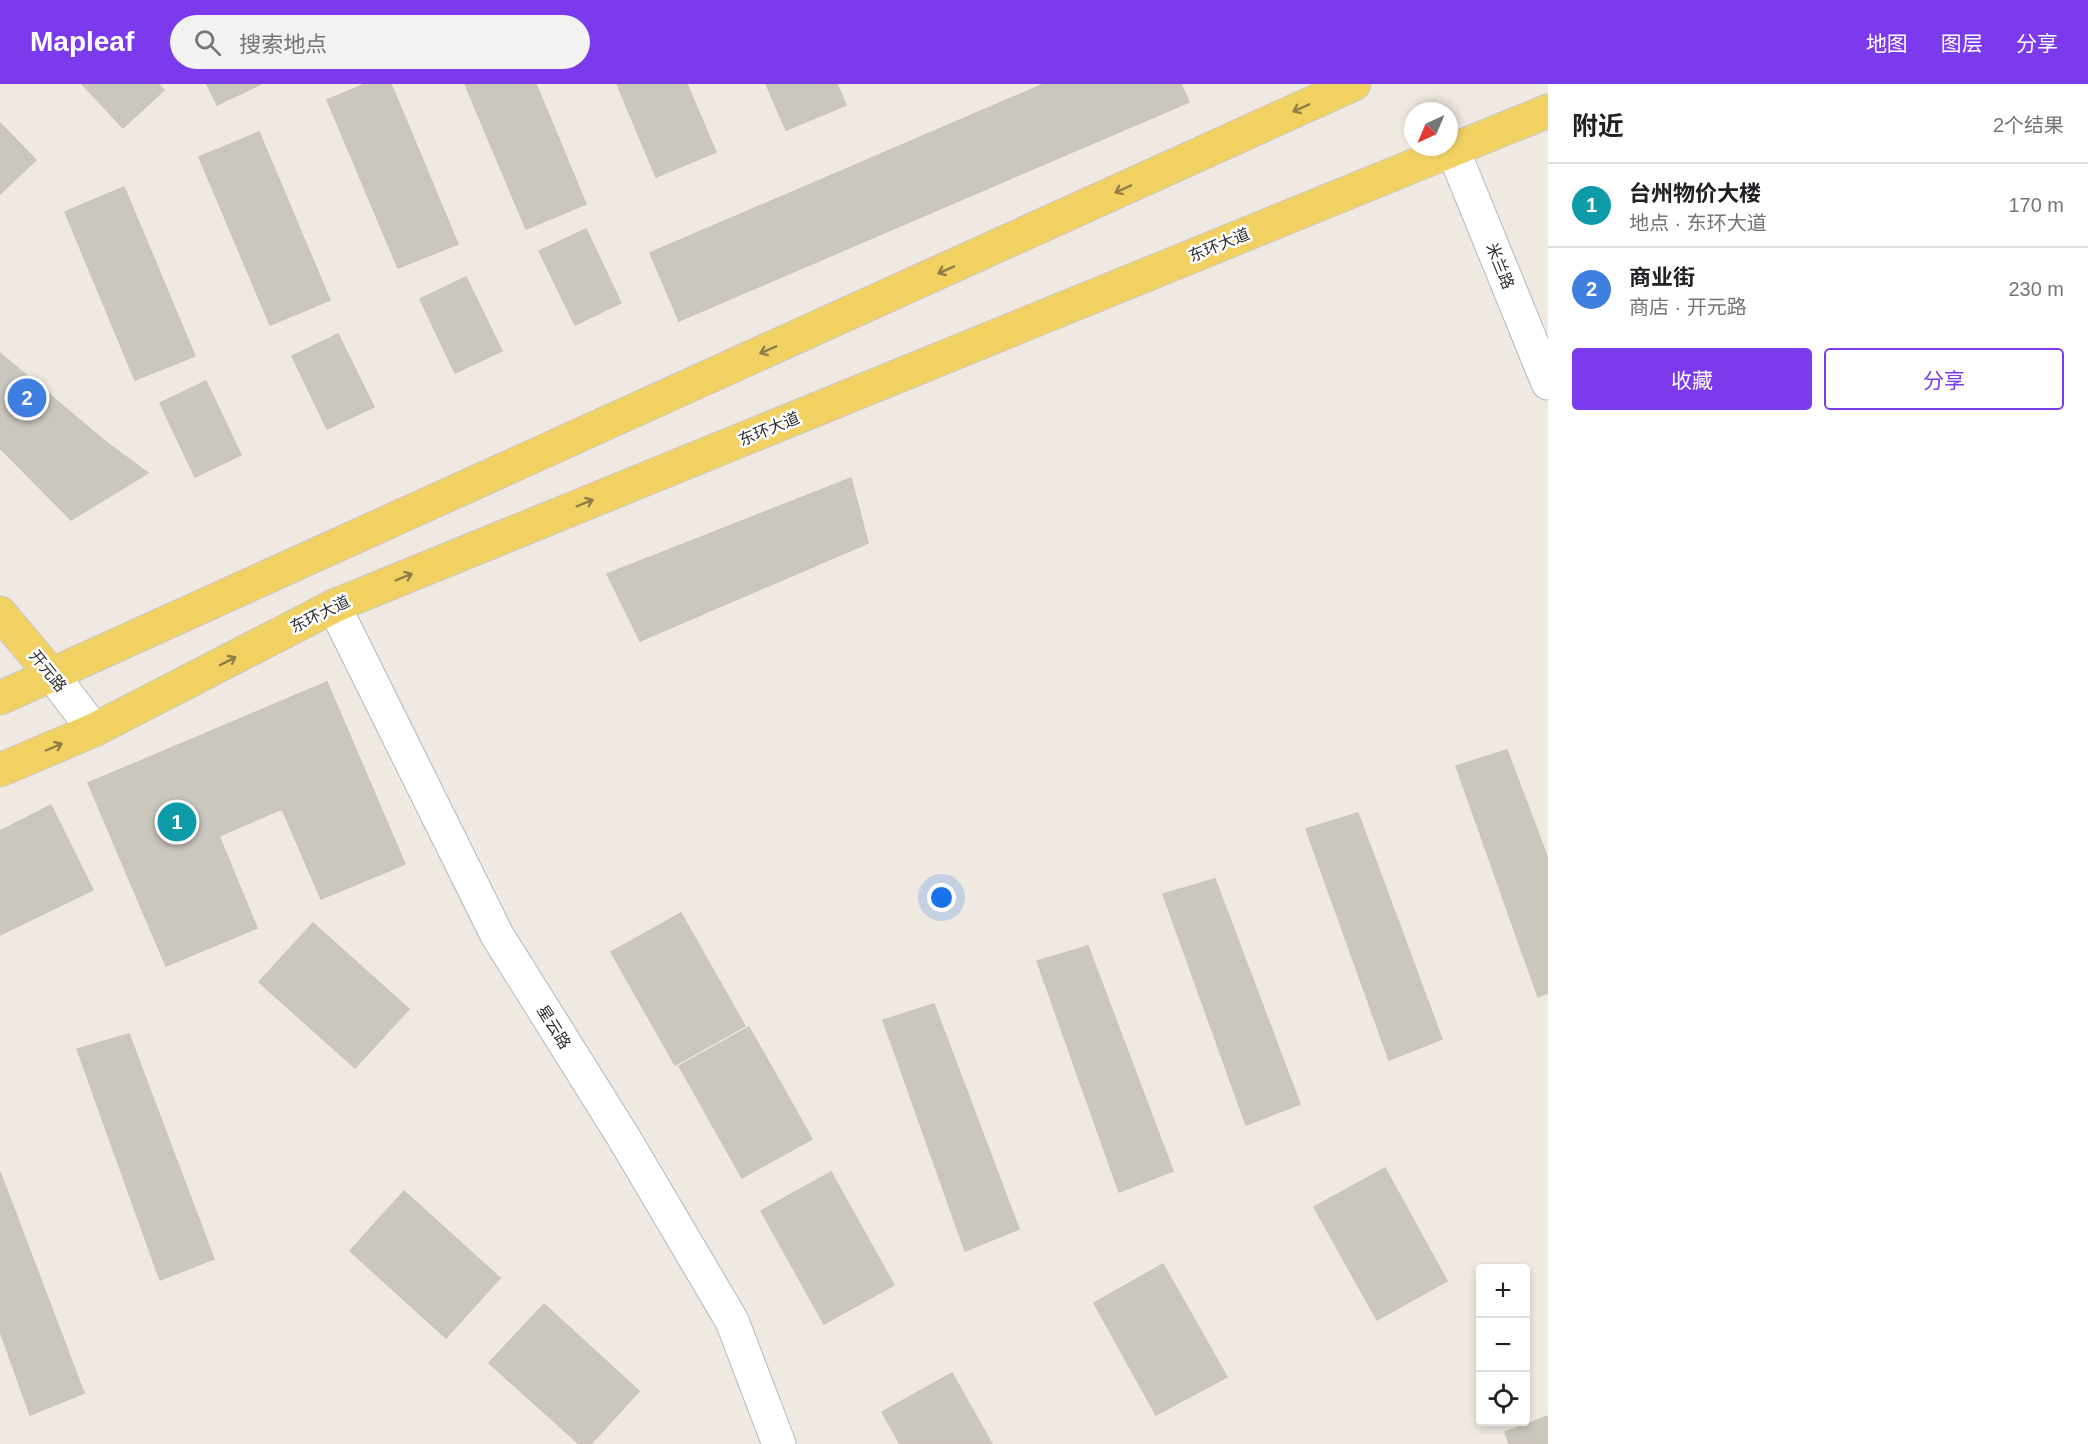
<!DOCTYPE html>
<html lang="zh">
<head>
<meta charset="utf-8">
<style>
  :root { --surface:#fff; --page:#f2f2f2; --text:#202124; --muted:#757577; --line:#e0e0e0; --accent:#7c3aed }
  body { margin:0; font-family:Arial,"Noto Sans SC",sans-serif; background:var(--page); color:var(--text) }
  .controls { position:absolute; right:18px; bottom:18px; display:grid; overflow:hidden; border-radius:6px; box-shadow:0 3px 9px #0003 }
  .controls button { width:54px; height:54px; display:grid; place-items:center; padding:0; border:0; border-bottom:2px solid var(--line); background:var(--surface); color:var(--text); font:30px sans-serif }
  .compass { position:absolute; left:1404px; top:18px; width:54px; height:54px; border-radius:50%; background:var(--surface); box-shadow:0 3px 9px #0003; rotate:224deg }
  .you { position:absolute; left:942px; top:814px; width:21px; height:21px; margin:-15px; border:4px solid #fff; border-radius:50%; background:#1a73e8; box-shadow:0 0 0 9px #1a73e833 }
  .badge { display:grid; place-items:center; width:39px; height:39px; border-radius:50%; background:var(--accent); color:#fff; font-size:20px; font-weight:700 }
  .pin { position:absolute; translate:-50% -50%; border:3px solid #fff; box-shadow:0 2px 6px #0006 }
  .list { margin:0; padding:0; list-style:none }
  h2 { display:flex; justify-content:space-between; align-items:center; height:78px; margin:0; padding:0 24px; font-size:26px }
  h2 small { font-size:20px; font-weight:400; color:var(--muted) }
  .list li { display:grid; grid-template-columns:39px 1fr auto; gap:18px; align-items:center; box-sizing:border-box; height:84px; padding:0 24px; border-top:2px solid var(--line) }
  .list b { display:block; font-size:22px; white-space:nowrap }
  .list p { margin:0; font-size:20px; white-space:nowrap; color:var(--muted) }
  .list em { font-size:20px; font-style:normal; color:var(--muted) }
  .actions { display:flex; gap:12px; padding:18px 24px }
  .actions a { flex:1; padding:14px 0; border:2px solid var(--accent); border-radius:6px; text-align:center; font-size:21px; color:var(--accent) }
  .actions .main { background:var(--accent); color:#fff }
  .icon { flex:none; width:33px; height:33px; fill:none; stroke:currentColor; stroke-width:2; stroke-linecap:round; stroke-linejoin:round }
  .map { position:relative; flex:none; width:1548px; height:1360px; overflow:hidden }
  header { display:flex; align-items:center; gap:36px; box-sizing:border-box; height:84px; padding:0 30px; background:var(--accent); color:#fff }
  header strong { font-size:28px }
  nav { display:flex; gap:33px; margin-inline-start:auto; font-size:21px }
  .search { width:420px; height:54px; background:var(--page); display:flex; align-items:center; gap:15px; box-sizing:border-box; padding:0 21px; border-radius:33px; color:var(--muted); font-size:22px }
  main { display:flex }
  aside { flex:1; background:var(--surface) }
  .map>svg:first-child { display:block }
  .building { fill:#cbc7bf; stroke:#cbc5ba; stroke-width:1.5 }
  .lines { fill:none; stroke-linecap:round; stroke-linejoin:round }
  .minor-casing { stroke:#b4b7c1; stroke-width:35 }
  .major-casing { stroke:#c9c9c9; stroke-width:35 }
  .minor { stroke:#fff; stroke-width:33 }
  .major { stroke:#f2d163; stroke-width:33 }
  .oneway { stroke:#908048 }
  .labels { text-anchor:middle; dominant-baseline:central; stroke-width:5; stroke-linejoin:round; paint-order:stroke }
  .street-label { font-size:16px; fill:#2e2e2e; stroke:#fff }
</style>
</head>
<body>
<header>
<strong>Mapleaf</strong>
<div class="search"><svg class="icon" aria-label="search" viewBox="0 0 24 24"><circle cx="10" cy="10" r="6"/><path d="M15 15l6 6"/></svg>搜索地点</div>
<nav><a>地图</a><a>图层</a><a>分享</a></nav>
</header>
<main>
<div class="map">
<svg width="1548" height="1360" viewBox="0 0 1548 1360">
  <rect width="100%" height="100%" fill="#efe9e1"/>
  <!-- building -->
  <path class="building" d="M82 0H158L164 6 123 44Z
    M207 0H261L217 21Z
    M365 0H391L458 160 398 184 327 16Z
    M465 0H536L586 120 526 145Z
    M617 0H687L716 68 656 93Z
    M766 0H837L846 21 786 46Z
    M1044 0H1181L1189 18 679 237 650 169Z
    M0 39 36 76 0 110Z
    M259 48 330 216 270 241 199 73Z
    M124 103 195 272 135 296 65 128Z
    M586 145 621 219 575 241 539 167Z
    M466 193 502 267 455 289 420 215Z
    M338 250 374 323 327 345 292 272Z
    M0 269 106 358 148 389 71 436 0 364Z
    M206 297 241 371 195 393 160 319Z
    M851 394 868 459 640 557 607 490Z
    M327 598 405 780 321 815 282 725 219 752 257 844 166 882 88 699Z
    M1507 666 1548 775V909L1538 913 1456 682Z
    M51 721 93 806 0 851V747Z
    M1358 729 1442 955 1389 976 1306 745Z
    M1215 795 1300 1020 1246 1041 1163 810Z
    M681 829 745 942 675 981 611 868Z
    M313 839 409 925 355 984 259 898Z
    M1088 862 1173 1087 1119 1108 1037 877Z
    M934 920 1019 1145 965 1167 883 936Z
    M749 943 812 1055 742 1094 679 982Z
    M129 950 214 1175 160 1196 77 965Z
    M1385 1084 1447 1197 1377 1236 1314 1123Z
    M0 1088 84 1309 30 1331 0 1247Z
    M831 1088 894 1201 824 1240 761 1127Z
    M404 1107 500 1194 446 1254 350 1167Z
    M1163 1180 1227 1293 1156 1331 1094 1219Z
    M544 1220 639 1307 591 1360H579L489 1279Z
    M952 1289 992 1360H900L882 1328Z
    M1548 1332V1360H1509L1505 1348Z"/>
  <g class="lines">
    <!-- minor casing -->
    <g class="minor-casing">
      <path id="minor" d="M1453 66 1548 299
        M334 522 497 851 624 1054 732 1237 779 1360
        M53 592 94 646"/>
    </g>
    <!-- major casing -->
    <g class="major-casing">
      <path id="major" d="M0 529 53 592
        M0 614 1354 0
        M0 686 94 646 334 522 1548 27"/>
    </g>
    <!-- minor -->
    <use href="#minor" class="minor"/>
    <!-- major -->
    <use href="#major" class="major"/>
  </g>
  <!-- one-way arrows -->
  <defs><path id="oneway-shaft" d="M-6 0H5M1.5-3L5.5 0L1.5 3" fill="none" stroke-width="1.6" stroke-linecap="round" stroke-linejoin="round" transform="scale(1.5)"/></defs>
  <g class="oneway">
    <use href="#oneway-shaft" transform="translate(1301 24) rotate(156)"/>
    <use href="#oneway-shaft" transform="translate(1123 105) rotate(156)"/>
    <use href="#oneway-shaft" transform="translate(946 186) rotate(156)"/>
    <use href="#oneway-shaft" transform="translate(768 266) rotate(156)"/>
    <use href="#oneway-shaft" transform="translate(585 419) rotate(-22)"/>
    <use href="#oneway-shaft" transform="translate(404 493) rotate(-22)"/>
    <use href="#oneway-shaft" transform="translate(228 577) rotate(-27)"/>
    <use href="#oneway-shaft" transform="translate(54 663) rotate(-23)"/>
  </g>
  <g class="labels">
    <!-- street labels -->
    <g class="street-label">
      <text transform="translate(1219 161) rotate(-22)">东环大道</text>
      <text transform="translate(1500 182) rotate(68)">米兰路</text>
      <text transform="translate(769 345) rotate(-22)">东环大道</text>
      <text transform="translate(320 530) rotate(-26)">东环大道</text>
      <text transform="translate(48 587) rotate(51)">开元路</text>
      <text transform="translate(554 943) rotate(58)">星云路</text>
    </g>
  </g>
</svg>
<div class="controls">
<button>+</button>
<button>−</button>
<button><svg class="icon" aria-label="locate" viewBox="0 0 24 24"><circle cx="12" cy="12" r="6"/><path d="M12 2v4M12 18v4M2 12h4M18 12h4"/></svg></button>
</div>
<svg class="compass" viewBox="-18 -18 36 36"><path d="M0-13l5 13h-10z" fill="#e53935"/><path d="M0 13l5-13h-10z" fill="#757577"/></svg>
<div class="you"></div>
<div class="pin badge" style="left:177px;top:738px;background:#0f9aa8">1</div>
<div class="pin badge" style="left:27px;top:314px;background:#3f7fe0">2</div>
</div>
<aside>
<h2>附近<small>2个结果</small></h2>
<ul class="list">
<li><span class="badge" style="background:#0f9aa8">1</span><div><b>台州物价大楼</b><p>地点 · 东环大道</p></div><em>170 m</em></li>
<li><span class="badge" style="background:#3f7fe0">2</span><div><b>商业街</b><p>商店 · 开元路</p></div><em>230 m</em></li>
</ul>
<div class="actions"><a class="main">收藏</a><a>分享</a></div>
</aside>
</main>
</body>
</html>
